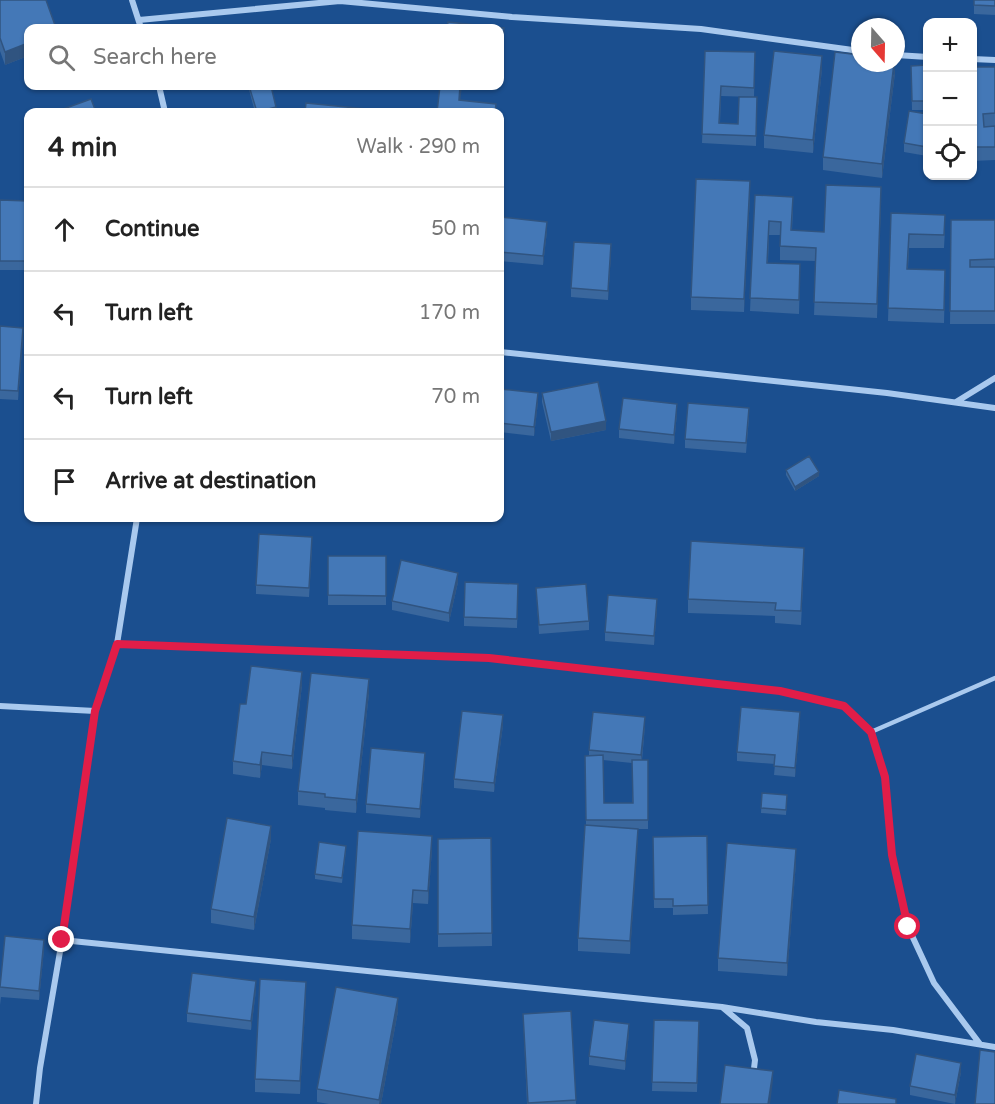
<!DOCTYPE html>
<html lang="en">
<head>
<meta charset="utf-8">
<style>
  :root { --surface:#fff; --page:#f6f6f6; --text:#222; --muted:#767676; --line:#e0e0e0 }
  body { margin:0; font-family:"Varela Round",sans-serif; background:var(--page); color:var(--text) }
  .controls { position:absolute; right:18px; top:18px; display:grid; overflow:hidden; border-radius:12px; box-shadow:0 2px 4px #0004 }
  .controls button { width:54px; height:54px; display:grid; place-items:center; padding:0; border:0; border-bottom:2px solid var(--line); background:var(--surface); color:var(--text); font:30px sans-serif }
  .compass { position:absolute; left:851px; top:18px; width:54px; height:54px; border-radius:50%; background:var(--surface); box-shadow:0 2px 4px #0004; rotate:160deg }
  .stop { position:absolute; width:18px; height:18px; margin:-14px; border:4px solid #e11d48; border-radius:50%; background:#fff }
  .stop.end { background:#e11d48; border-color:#fff; box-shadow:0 2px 6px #0008 }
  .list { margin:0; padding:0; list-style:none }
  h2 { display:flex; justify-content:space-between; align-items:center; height:78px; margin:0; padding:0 24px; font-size:26px }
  h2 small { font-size:20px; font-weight:400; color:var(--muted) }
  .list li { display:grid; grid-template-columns:39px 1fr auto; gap:18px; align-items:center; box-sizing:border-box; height:84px; padding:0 24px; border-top:2px solid var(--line) }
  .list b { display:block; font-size:22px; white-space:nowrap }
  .list em { font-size:20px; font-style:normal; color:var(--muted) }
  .icon { flex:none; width:33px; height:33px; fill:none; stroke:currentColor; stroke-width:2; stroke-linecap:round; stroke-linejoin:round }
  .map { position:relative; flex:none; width:995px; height:1104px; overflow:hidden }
  .search { position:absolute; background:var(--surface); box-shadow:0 2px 4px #0004; left:24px; top:24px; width:480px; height:66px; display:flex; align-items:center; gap:15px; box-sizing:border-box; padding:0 21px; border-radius:12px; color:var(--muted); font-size:22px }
  .panel { position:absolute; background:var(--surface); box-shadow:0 2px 4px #0004; left:24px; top:108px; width:480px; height:414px; border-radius:12px }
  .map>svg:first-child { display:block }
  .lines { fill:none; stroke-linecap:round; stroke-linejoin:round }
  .service { stroke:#a9c9ee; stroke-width:4.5 }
  .minor { stroke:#a9c9ee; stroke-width:6 }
  .wall { fill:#3a679d; fill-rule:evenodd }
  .shaded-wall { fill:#305480 }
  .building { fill:#4478b7; stroke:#305480; stroke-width:1.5 }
  .route { stroke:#e11d48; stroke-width:8 }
</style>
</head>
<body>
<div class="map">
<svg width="995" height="1104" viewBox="0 0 995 1104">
  <rect width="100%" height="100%" fill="#1b4f8f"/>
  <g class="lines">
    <!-- service -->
    <path class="service" d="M871 732 995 678"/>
    <!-- minor -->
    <path class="minor" d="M132 0 141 28
      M139 20 340 1 512 17 701 29 860 51
      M896 55 928 57
      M972 59 995 60
      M159 86 165 112
      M500 352 887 393 995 408
      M956 402 995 378
      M117 644 489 658 780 691 844 706 871 732 885 777 892 855 908 927 934 983 980 1044
      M0 706 95 711
      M62 940 722 1007 747 1028 755 1060 753 1077
      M722 1007 816 1022 893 1030 995 1047
      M36 1104 40 1068 62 940 95 711 117 644 137 518"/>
  </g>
  <!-- wall -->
  <path class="wall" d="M0 0 28 28V56L5 65 0 51Z
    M974 0H995V15L974 14Z
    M705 51 755 52 754 97 721 96 720 123 738 124 757 97 756 146 702 143Z
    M927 65V110H912L911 66Z
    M972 67H995V160L972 161Z
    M822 69 813 153 764 148V135Z
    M895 73 882 178 823 170V157Z
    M248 86H271L276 112H255Z
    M927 114V156L904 152V143Z
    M750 194 744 312 691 310V297Z
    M755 195 793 210 792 230 824 232 881 200 877 318 814 315 816 261 780 260V235H769L768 263 800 277 799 314 750 311Z
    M0 200 28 201V270H0Z
    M891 213 945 229 944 248H909L908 269 945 283 944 323 888 321Z
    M951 220H995V324H950Z
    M500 226 547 231 543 265 500 261Z
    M611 253 608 300 571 297V288Z
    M0 326 23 337 18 400 0 399Z
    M500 389 538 402 534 436 500 432Z
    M542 393 606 430 551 441 542 402Z
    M677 413 674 444 619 438V429Z
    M749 417 746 453 685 448V439Z
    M786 470 819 476 795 491 786 475Z
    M312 546 309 597 256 594V585Z
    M328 556H386V605H328Z
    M804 561 801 625 775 623V616L688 613V599Z
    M458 582 449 622 392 610V601Z
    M536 588 589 621V630L539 634Z
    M518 593 517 628 464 626V617Z
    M657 608 654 645 605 641V632Z
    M302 685 292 769 262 765 260 778 233 774V761L246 704Z
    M369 693 356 813 325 810V808L298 805V791Z
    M800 721 795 777 774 775 775 764 737 761V752Z
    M503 725 494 792 454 788V779Z
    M645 726 642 760H648V829H638L630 954 578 951V938L586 825 585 756H589V750ZM603 760 632 763V803H604Z
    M425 762 420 818 366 813V804Z
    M762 793 787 795 786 815 761 813Z
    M707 836 708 914 673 915V908H654L653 837Z
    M491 838 492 946 438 947V839Z
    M271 839 254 930 211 923V909Z
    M432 849 428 904 413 903 410 943 352 939V925Z
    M346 850 342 883 315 879V874Z
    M796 862 787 976 718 971V958Z
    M44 949 39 1000 1 997 0 1005V983Z
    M256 990 251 1030 187 1022V1013Z
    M306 995 300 1094 255 1092V1079Z
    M398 1011 381 1104H329L317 1102V1089Z
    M571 1011 576 1104H527L523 1014Z
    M654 1020 699 1021 697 1092 652 1091Z
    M629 1033 625 1070 589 1065V1056Z
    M961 1072 955 1104 910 1095V1086Z"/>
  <!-- shaded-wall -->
  <path class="shaded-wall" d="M504 28V41L500 79V65Z
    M28 43V56L5 65V52Z
    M822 56V69L813 153V140Z
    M895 63V73L882 178V164Z
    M460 86H462L459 112V100Z
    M276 107V112H258Z
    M750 181V194L744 312V299Z
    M881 187V200L877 318V304Z
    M547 222V231L543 265V256Z
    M611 244V253L608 300V291Z
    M23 328V337L18 400V391Z
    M538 393V402L534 436V427Z
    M677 404V413L674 444V435Z
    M606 421V430L551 441V432Z
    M819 472V476L795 491V487Z
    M458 573V582L449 622V613Z
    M657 599V608L654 645V636Z
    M302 672V685L292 769V756Z
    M369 679V693L356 813V800Z
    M800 712V721L795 777V768Z
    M503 715V725L494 792V783Z
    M645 717V726L641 764V755Z
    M262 752V765L260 778V765Z
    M425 753V762L420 818V809Z
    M271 826V839L254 930V917Z
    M638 829V842L630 954V941Z
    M432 836V849L428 904V891Z
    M796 849V862L787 976V963Z
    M413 890V903L410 943V929Z
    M44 940V949L39 1000V991Z
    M256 981V990L251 1030V1021Z
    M306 982V995L300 1094V1081Z
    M398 998V1011L381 1104H379Z
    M629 1024V1033L625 1070V1061Z
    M961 1063V1072L955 1104V1095Z
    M773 1071V1080L770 1104H768Z"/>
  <!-- building -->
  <path class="building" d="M0 0H46L56 28H28V43L5 52 0 38Z
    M974 0H995V6L974 5Z
    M448 22 504 28 500 65V28H447Z
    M387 25H435V28H387Z
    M705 51 755 52 754 88 721 86 719 123 738 124 739 97H757L756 136 702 134Z
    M774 51 822 56 813 140 764 135Z
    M835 52 860 55V63H894L882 164 823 157Z
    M927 65V101H912L911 66Z
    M972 67H995V113L983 114 984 127 995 126V147H972Z
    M249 86H271L276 107 257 112Z
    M440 86H460L459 100 496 104 495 112H437Z
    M91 99 96 112H55Z
    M306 103 366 109V112H305Z
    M909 111 927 114V147L904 143Z
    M696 179 750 181 744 299 691 297Z
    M826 185 881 187 877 304 814 302 816 248 780 246 781 222 769 221 767 263 800 264 799 300 750 298 755 195 793 197 791 230 824 232Z
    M0 200 28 201V261H0Z
    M891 213 945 215 944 235 909 234 907 269 945 270 944 310 888 308Z
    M500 217 547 222 543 256 500 252Z
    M951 220H995V259L970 260V267H995V311H950Z
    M574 242 611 244 608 291 571 288Z
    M0 326 23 328 18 391 0 390Z
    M598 382 606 421 551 432 542 393Z
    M500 389 538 393 534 427 500 423Z
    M623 398 677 404 674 435 619 429Z
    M688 403 749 408 746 443 685 439Z
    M809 456 819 472 795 487 786 470Z
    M259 534 312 537 309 588 256 585Z
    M691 541 804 548 801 611 775 610 776 603 688 599Z
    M328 556H386V596L328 595Z
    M401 560 458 573 449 613 392 601Z
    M465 582 518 584 517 619 464 617Z
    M586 584 589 621 539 625 536 588Z
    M608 595 657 599 654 636 605 632Z
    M251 666 302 672 292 756 262 752 260 765 233 761 240 704H246Z
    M311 673 369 679 356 800 325 797V794L298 791Z
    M741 707 800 712 795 768 774 766 775 755 737 752Z
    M462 711 503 715 494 783 454 779Z
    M593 712 645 717 641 755 589 750Z
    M371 748 425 753 420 809 366 804Z
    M603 755 604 803H633L632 760H648V820H586L585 756Z
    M762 793 787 795 786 810 761 808Z
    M227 818 271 826 254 917 211 909Z
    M585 825 638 829 630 941 578 938Z
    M358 831 432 836 428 891 413 890 410 929 352 925Z
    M707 836 708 905 673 906V899H654L653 837Z
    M491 838 492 933 438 934V839Z
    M319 842 346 846 342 878 315 874Z
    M727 843 796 849 787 963 718 958Z
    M5 936 44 940 39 991 0 987Z
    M192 973 256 981 251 1021 187 1013Z
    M260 979 306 982 300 1081 255 1079Z
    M336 987 398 998 379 1100 317 1089Z
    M571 1011 576 1100 528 1103 523 1014Z
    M594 1020 629 1024 625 1061 589 1056Z
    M654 1020 699 1021 697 1083 652 1082Z
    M980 1050 995 1052V1104H975Z
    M916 1054 961 1063 955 1095 910 1086Z
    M725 1065 773 1071 768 1104H720Z
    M839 1090 896 1099V1104H837Z"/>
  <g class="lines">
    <!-- route -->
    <path class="route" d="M62 940 95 711 117 644 489 658 780 691 844 706 871 732 885 777 892 855 908 927"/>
  </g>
</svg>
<div class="controls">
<button>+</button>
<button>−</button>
<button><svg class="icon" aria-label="locate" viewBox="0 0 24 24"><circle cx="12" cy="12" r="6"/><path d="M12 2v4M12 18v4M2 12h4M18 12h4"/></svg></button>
</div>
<svg class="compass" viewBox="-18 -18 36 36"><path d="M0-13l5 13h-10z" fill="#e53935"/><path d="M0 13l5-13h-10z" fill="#767676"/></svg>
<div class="stop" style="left:908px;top:927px"></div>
<div class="stop end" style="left:62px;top:940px"></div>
<div class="search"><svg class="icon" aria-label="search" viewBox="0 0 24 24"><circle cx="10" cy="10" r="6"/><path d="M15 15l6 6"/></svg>Search here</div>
<section class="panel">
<h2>4 min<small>Walk · 290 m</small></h2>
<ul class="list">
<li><svg class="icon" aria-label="ahead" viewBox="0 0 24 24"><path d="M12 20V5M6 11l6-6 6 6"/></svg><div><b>Continue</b></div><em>50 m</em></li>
<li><svg class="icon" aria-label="left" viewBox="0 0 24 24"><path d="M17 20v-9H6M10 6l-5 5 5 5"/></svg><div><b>Turn left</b></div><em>170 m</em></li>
<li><svg class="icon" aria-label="left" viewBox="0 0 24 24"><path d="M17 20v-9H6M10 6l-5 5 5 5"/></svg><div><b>Turn left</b></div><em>70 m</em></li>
<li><svg class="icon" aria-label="arrive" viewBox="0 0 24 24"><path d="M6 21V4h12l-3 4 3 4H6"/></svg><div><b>Arrive at destination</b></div></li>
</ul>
</section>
</div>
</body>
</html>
